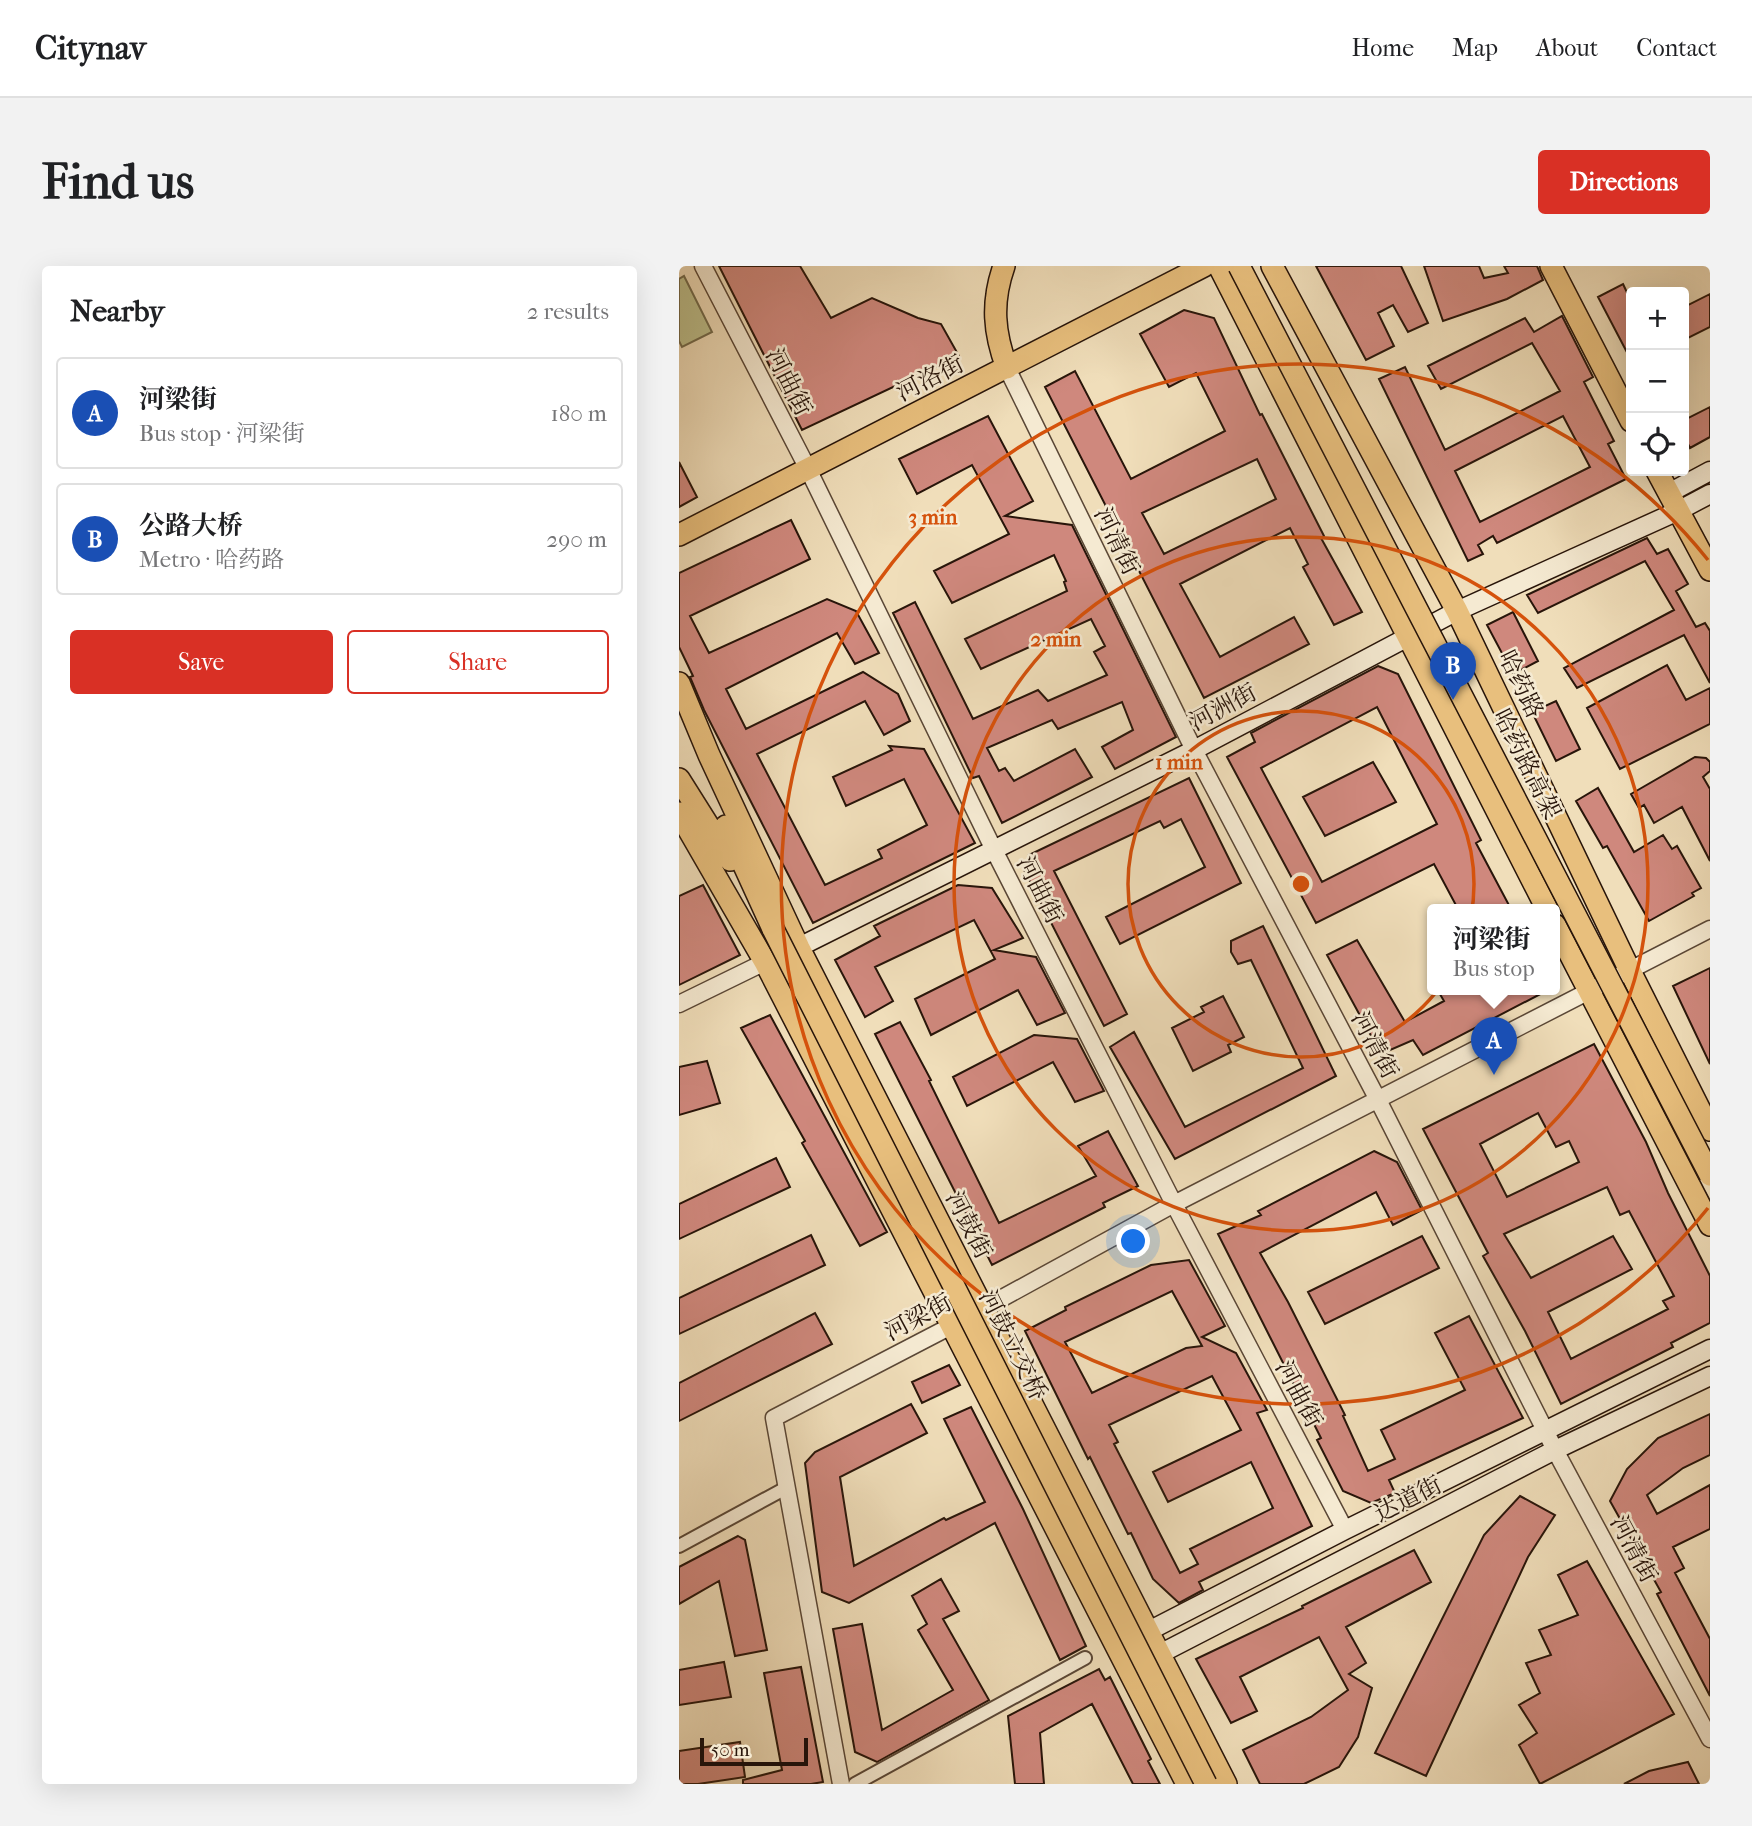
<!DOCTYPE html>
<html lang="en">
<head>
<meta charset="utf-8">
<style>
  :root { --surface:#fff; --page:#f2f2f2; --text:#202124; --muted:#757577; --line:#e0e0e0; --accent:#d93025 }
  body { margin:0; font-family:"IM FELL French Canon","Noto Serif SC",serif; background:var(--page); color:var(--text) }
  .controls { position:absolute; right:21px; top:21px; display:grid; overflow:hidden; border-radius:7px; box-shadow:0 7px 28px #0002 }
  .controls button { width:63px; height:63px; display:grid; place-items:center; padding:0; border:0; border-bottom:2px solid var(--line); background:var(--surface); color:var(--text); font:35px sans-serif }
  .scale { position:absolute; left:21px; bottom:18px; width:108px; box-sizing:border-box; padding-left:7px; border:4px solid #28150a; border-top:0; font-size:19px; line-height:24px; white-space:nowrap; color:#28150a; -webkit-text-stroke:5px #f5ead2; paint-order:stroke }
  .you { position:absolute; left:455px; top:976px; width:24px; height:24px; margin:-18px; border:5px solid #fff; border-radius:50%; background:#1a73e8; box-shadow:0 0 0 10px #1a73e833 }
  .badge { display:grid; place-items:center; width:46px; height:46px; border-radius:50%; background:var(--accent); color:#fff; font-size:23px; font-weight:700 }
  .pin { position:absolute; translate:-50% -58px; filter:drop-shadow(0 2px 4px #0008) }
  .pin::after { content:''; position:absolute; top:37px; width:24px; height:21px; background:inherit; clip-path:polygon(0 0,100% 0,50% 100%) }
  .popup { position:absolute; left:748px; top:638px; width:133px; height:91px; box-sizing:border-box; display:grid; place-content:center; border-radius:7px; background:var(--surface); filter:drop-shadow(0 2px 5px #0005); font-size:23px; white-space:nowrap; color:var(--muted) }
  .popup b { font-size:26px; color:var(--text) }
  .popup::after { content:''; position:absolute; left:50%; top:100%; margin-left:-14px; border:14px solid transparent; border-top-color:var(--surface) }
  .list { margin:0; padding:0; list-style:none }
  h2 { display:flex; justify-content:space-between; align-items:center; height:91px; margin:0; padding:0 28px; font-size:30px }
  h2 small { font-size:23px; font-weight:400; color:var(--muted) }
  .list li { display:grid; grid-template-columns:46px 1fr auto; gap:21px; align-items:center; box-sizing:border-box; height:112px; margin:0 14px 14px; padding:0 14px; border:2px solid var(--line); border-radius:7px }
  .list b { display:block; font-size:26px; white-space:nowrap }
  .list p { margin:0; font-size:23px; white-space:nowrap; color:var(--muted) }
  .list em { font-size:23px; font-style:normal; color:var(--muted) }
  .actions { display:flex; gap:14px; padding:21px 28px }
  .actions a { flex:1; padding:16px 0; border:2px solid var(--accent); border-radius:7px; text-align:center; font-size:24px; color:var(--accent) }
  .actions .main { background:var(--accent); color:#fff }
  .icon { flex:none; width:38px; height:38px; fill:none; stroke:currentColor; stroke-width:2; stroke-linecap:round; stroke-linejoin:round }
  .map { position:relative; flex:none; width:1031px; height:1518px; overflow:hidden; border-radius:7px }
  header { display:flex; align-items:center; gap:42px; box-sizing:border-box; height:98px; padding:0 35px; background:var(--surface); border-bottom:2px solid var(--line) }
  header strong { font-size:33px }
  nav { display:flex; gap:38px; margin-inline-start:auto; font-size:24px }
  .intro { display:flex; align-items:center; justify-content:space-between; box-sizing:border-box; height:168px; padding:0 42px }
  h1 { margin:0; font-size:49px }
  .button { padding:18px 32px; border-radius:7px; background:var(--accent); color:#fff; font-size:24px; font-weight:700 }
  main { display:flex; gap:42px; padding:0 42px }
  aside { flex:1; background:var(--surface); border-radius:7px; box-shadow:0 7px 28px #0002 }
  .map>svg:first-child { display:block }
  .green { fill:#bdc08d; stroke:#726a4c; stroke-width:2 }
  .building { fill:#cf887d; stroke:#28150a; stroke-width:2; fill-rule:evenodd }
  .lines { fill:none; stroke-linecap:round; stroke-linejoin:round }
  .minor-casing { stroke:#5a4736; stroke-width:16 }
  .tertiary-casing { stroke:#5a4736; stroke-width:19 }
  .secondary-casing { stroke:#28150a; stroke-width:21 }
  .trunk-casing { stroke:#28150a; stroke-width:24 }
  .minor { stroke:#f5ead2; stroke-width:12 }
  .tertiary { stroke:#f5ead2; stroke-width:16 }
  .secondary { stroke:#f5ead2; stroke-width:18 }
  .trunk { stroke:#e8bf7d; stroke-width:21 }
  .trunk-bridge-casing { stroke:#28150a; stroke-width:24; stroke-linecap:butt }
  .trunk-bridge { stroke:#e8bf7d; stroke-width:21 }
  .ring { fill:none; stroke:#d5520c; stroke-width:3.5 }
  .labels { text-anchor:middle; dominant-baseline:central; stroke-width:5; stroke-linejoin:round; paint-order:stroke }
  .street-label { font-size:24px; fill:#28150a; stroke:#f5ead2 }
  .centre { fill:#d5520c; stroke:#f5ead2; stroke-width:3.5 }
  .ring-label { font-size:21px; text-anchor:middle; font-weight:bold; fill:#d5520c; stroke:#f5ead2; stroke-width:5; stroke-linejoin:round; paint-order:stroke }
</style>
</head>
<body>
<header>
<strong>Citynav</strong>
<nav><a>Home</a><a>Map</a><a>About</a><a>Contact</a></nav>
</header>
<div class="intro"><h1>Find us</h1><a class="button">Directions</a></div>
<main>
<aside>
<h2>Nearby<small>2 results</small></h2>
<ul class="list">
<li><span class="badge" style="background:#1a4fb4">A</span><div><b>河梁街</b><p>Bus stop · 河梁街</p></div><em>180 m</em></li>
<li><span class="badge" style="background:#1a4fb4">B</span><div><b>公路大桥</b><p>Metro · 哈药路</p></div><em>290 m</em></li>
</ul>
<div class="actions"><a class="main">Save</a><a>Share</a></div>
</aside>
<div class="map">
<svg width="1031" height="1518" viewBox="0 0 1031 1518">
  <rect width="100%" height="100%" fill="#f0deba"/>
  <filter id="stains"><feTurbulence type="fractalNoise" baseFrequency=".00286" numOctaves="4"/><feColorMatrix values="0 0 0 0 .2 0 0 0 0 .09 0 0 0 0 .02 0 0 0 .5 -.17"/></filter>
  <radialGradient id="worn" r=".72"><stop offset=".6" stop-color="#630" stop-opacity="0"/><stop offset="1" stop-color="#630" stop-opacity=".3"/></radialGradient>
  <!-- green -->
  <path class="green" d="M5 10 33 66 3 81 0 75V13Z"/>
  <!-- building -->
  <path class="building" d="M40 0H121L152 52 193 32 239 52 262 58 280 90 123 164Z
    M637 0H722L749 57 729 66 714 39 699 47 715 80 687 94Z
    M745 0H800L805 12 829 7 825 0H858L864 14 828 33 764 55Z
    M944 18 952 35V94L919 31Z
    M1031 28V61L1005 74V41Z
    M505 44 535 52 581 149 583 148 645 270 642 272 683 346 655 359 624 301 629 298 611 262 501 318 541 391 615 351 630 378 525 432 366 121 396 105 452 213 546 165 517 107 490 121 461 68ZM578 193 597 233 485 288 463 247Z
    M883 50 914 111 905 116 935 175 929 178 947 213 818 277 814 270 799 279 804 288 789 295 700 113 726 101 766 184 881 125 853 77 762 123 749 100 846 52 855 66ZM884 150 911 201 801 256 776 205Z
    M1031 141V171L1011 182 1005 170V154Z
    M309 150 354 235 326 250 393 259 497 471 436 503 423 481 454 464 443 436 379 463 373 454 308 482 320 505 326 502 335 515 396 483 413 511 323 557 300 510 294 512 214 347 236 336 294 453 359 424 369 435 428 409 415 386 426 380 412 353 302 403 286 373 388 325 385 316 387 315 375 289 273 337 255 305 330 268 293 199 238 228 220 193Z
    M0 196 18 231 0 241Z
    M112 254 131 293 11 350 30 387 148 333 177 345 200 387 176 398 158 367 47 423 67 463 184 406 219 428 231 455 205 469 186 435 78 488 146 619 203 592 199 584 248 559 225 513 167 540 154 511 213 484 210 480 245 483 296 577 134 657 25 444 11 411 14 410 0 381V307Z
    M968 272 978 288 989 283 1009 318 997 325 1017 361 1026 357 1031 365V417L1005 369 898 422 885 402 995 344 966 295 859 347 848 329Z
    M834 346 859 395 834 408 808 359Z
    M988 399 1007 434 1031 422V458L941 503 908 442Z
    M699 400 719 408 802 574 797 577 832 643H779L755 598 637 657 548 491 576 476 572 467ZM698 441 758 558 643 616 582 502Z
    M877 435 901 483 877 495 853 446Z
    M1016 491 1027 492 1031 496V505L1024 511 1031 523V595L1003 541 975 557 965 539 960 542 952 528Z
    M694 496 717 536 646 570 624 531Z
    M510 512 562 617 441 678 427 651 526 601 502 553 485 562 481 555 375 605 448 748 425 760 343 600 353 595 350 589Z
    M919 522 955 586 984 569 993 583 998 580 1022 622 1013 627 1015 630 970 655 928 580 924 582 897 535Z
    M24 619 61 689 0 719V630Z
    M279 619 313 622 344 672 315 684 357 691 386 747 358 759 339 724 252 769 236 733 316 693 295 654 196 701 214 735 186 751 156 694 201 670 195 660Z
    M584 660 657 810 496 893 431 781 455 766 506 861 624 802 572 694 559 698 552 686V675Z
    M678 674 726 756 765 735 758 723H871L744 789 734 774 702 788 648 689Z
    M1031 702V798L994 720Z
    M544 730 565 771 549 779 552 786 514 805 493 762 525 746 522 741Z
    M91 749 208 966 181 980 123 877 126 875 62 762Z
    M221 756 252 814 250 815 320 957 417 910 399 880 429 865 459 920 424 937 426 941 313 999 196 768Z
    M355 769 398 773 425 825 396 836 374 796 288 840 274 811Z
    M915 778 967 876 989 927 1031 1010V1057L992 1077 994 1081 882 1138 846 1065 804 990 809 987 744 863ZM859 847 877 881 890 875 900 896 828 931 801 878ZM928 921 941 949 950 945 995 1030 984 1035 989 1043 892 1093 869 1046 953 1003 934 970 852 1012 825 968Z
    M28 795 41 837 0 849V801Z
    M695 885 718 896 743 944 714 959 697 926 581 987 609 1036 666 1149 664 1150 689 1205 716 1193 702 1164 786 1124 756 1067 790 1050 844 1152 710 1214 716 1227 692 1237 664 1225 638 1174 642 1172 539 968 582 949 579 945Z
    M97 892 111 921 0 973V938Z
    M132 969 146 999 0 1068V1032Z
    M743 970 760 1002 646 1058 629 1026Z
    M510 994 546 1060 523 1071 557 1087 588 1144 578 1147 633 1260 520 1316 524 1324 500 1337 474 1313 452 1267 449 1268 411 1191 409 1193 346 1065 387 1044 386 1041 472 999ZM493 1025 523 1080 507 1082 413 1127 386 1076ZM533 1110 562 1164 474 1206 489 1236 572 1196 594 1242 511 1283 519 1298 501 1307 435 1178 439 1176 430 1159Z
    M136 1047 153 1078 0 1155V1117Z
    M270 1099 281 1119 243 1137 233 1116Z
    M232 1138 248 1167 161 1211 175 1300 265 1252 267 1254 306 1236 265 1153 292 1141 344 1243 407 1380 381 1394 316 1257 170 1337 143 1326 126 1197 136 1186Z
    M1031 1148V1189L1004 1202 968 1229 978 1248 1031 1219V1263L994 1281 1005 1302 996 1307 1031 1373V1430L978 1328 982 1326 931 1235 948 1203 979 1172Z
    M841 1230 876 1249 849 1291 747 1510 696 1487 805 1269Z
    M59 1270 66 1274 88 1384 56 1390 40 1315 0 1338V1301Z
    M735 1284 752 1316 667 1361 687 1397 670 1408 693 1422 679 1471 660 1501 625 1518H581L564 1484 632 1451 669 1424 640 1371 561 1411 578 1445 552 1457 517 1393 624 1342 623 1340Z
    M908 1295 995 1448 861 1518 840 1479 858 1467 840 1439 861 1427 847 1397 872 1389 860 1364 899 1349 879 1309Z
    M262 1313 280 1345 264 1353 310 1434 198 1496 176 1486 154 1363 183 1358 203 1464 274 1424 239 1364 248 1358 233 1330Z
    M45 1396 52 1431 0 1439V1404Z
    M122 1401 144 1516 132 1518H64V1514L103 1504 85 1407Z
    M420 1403 426 1414 431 1411 472 1493 469 1495 481 1518H454L413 1438 361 1467 365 1518H336L329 1450Z
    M61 1476 66 1511 19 1518H0V1485Z
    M1009 1496 1020 1518H945L970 1505Z"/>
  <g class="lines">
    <!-- minor casing -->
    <g class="minor-casing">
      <path id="minor" d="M0 1280 107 1222
        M176 1518 406 1392"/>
    </g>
    <!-- tertiary casing -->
    <g class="tertiary-casing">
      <path id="tertiary" d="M24 0 129 203 315 584 495 938 666 1264
        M328 102 515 484 698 832 876 1184 1031 1473
        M0 738 86 696
        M162 1518 95 1152 274 1059 495 938 1031 663"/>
    </g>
    <!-- secondary casing -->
    <g class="secondary-casing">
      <path id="secondary" d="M990 227 1031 205
        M110 686 515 484 778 345 999 245 1031 228
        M458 1371 666 1264 1031 1083
        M469 1394 876 1184 1031 1110"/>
    </g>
    <!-- trunk casing -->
    <g class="trunk-casing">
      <path id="trunk" d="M325 0C312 37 315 67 328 102
        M540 0 868 643
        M593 0 778 345 951 705 1031 864
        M872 0 952 155
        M978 205 1031 304
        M0 269 525 0
        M0 417 30 489 120 682 547 1518
        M0 513 51 594
        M0 547 86 696 508 1518
        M47 560 94 663
        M876 659 1031 959"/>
    </g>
    <!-- minor -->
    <use href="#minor" class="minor"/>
    <!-- tertiary -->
    <use href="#tertiary" class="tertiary"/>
    <!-- secondary -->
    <use href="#secondary" class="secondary"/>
    <!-- trunk -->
    <use href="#trunk" class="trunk"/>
    <!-- trunk-bridge casing -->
    <g class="trunk-bridge-casing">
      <path id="trunk-bridge" d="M560 0 1031 909
        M94 663 527 1518"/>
    </g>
    <!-- trunk-bridge -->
    <use href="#trunk-bridge" class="trunk-bridge"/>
  </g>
  <!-- distance rings -->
  <g class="ring">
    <circle cx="622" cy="618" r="173"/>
    <circle cx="622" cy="618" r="347"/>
    <path d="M1029 942A520 520 0 1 1 1029 294"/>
  </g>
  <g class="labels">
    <!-- street labels -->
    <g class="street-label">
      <text transform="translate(251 112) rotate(-27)">河洛街</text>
      <text transform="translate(110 116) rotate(63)">河曲街</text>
      <text transform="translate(438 275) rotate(64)">河清街</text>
      <text transform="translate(842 418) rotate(64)">哈药路</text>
      <text transform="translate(544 441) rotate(-28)">河洲街</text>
      <text transform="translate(848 498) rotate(63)">哈药路高架</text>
      <text transform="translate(361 624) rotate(63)">河曲街</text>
      <text transform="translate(696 779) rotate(62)">河清街</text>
      <text transform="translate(290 959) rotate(63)">河鼓街</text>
      <text transform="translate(239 1051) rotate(-28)">河梁街</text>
      <text transform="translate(334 1079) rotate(63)">河鼓立交桥</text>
      <text transform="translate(620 1128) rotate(62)">河曲街</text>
      <text transform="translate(729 1233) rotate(-27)">达道街</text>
      <text transform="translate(955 1283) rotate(62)">河清街</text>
    </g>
  </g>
  <circle cx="622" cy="618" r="10" class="centre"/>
  <g class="ring-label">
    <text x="254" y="258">3 min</text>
    <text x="377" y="380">2 min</text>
    <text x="500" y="503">1 min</text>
  </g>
  <rect width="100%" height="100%" filter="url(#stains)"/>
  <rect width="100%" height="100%" fill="url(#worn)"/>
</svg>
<div class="controls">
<button>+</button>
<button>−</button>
<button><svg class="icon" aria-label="locate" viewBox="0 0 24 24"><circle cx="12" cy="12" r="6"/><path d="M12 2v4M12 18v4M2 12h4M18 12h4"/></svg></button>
</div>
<div class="scale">50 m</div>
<div class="you"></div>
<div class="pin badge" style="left:815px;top:809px;background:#1a4fb4">A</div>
<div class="popup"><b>河梁街</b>Bus stop</div>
<div class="pin badge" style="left:774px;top:434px;background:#1a4fb4">B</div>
</div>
</main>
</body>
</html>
